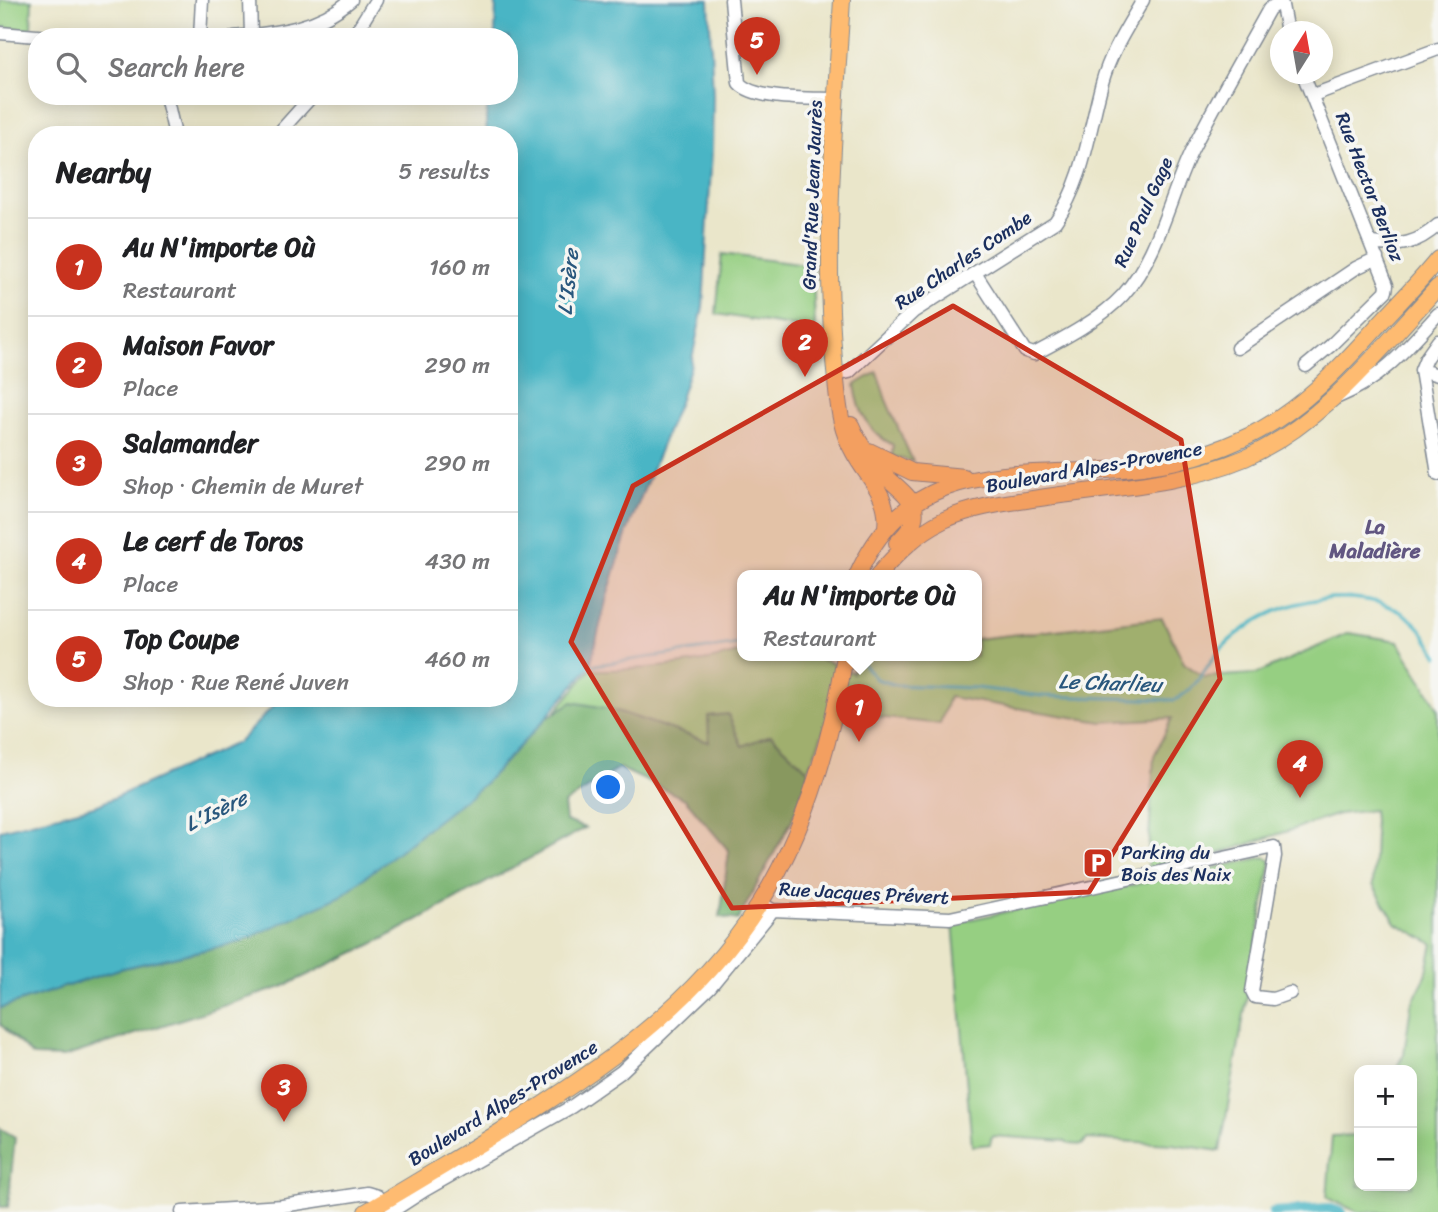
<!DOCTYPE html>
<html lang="en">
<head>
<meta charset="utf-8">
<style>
  :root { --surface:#fff; --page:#f6f6f6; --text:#202124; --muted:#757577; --line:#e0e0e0; --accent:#c8321e }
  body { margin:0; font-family:Sriracha,sans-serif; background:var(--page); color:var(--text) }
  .controls { position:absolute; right:21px; bottom:21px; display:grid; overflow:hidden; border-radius:14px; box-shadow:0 4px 18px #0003 }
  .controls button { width:63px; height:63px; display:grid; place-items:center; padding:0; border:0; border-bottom:2px solid var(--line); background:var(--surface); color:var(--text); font:35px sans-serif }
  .compass { position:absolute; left:1270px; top:21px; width:63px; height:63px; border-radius:50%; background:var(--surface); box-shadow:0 4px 18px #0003; rotate:11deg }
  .you { position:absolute; left:609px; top:788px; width:24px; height:24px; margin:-18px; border:5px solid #fff; border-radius:50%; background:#1a73e8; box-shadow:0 0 0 10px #1a73e833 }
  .badge { display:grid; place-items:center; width:46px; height:46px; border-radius:50%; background:var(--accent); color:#fff; font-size:23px; font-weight:700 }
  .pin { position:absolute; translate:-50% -58px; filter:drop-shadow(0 2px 4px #0008) }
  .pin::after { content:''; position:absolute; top:37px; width:24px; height:21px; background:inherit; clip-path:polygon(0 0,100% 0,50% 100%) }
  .popup { position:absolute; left:737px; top:570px; width:245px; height:91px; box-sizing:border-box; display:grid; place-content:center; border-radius:14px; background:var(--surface); filter:drop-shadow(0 2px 5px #0005); font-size:23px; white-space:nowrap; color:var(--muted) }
  .popup b { font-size:26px; color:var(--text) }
  .popup::after { content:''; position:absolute; left:50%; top:100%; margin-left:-14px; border:14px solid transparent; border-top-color:var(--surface) }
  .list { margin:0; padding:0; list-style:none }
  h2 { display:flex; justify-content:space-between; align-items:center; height:91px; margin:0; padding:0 28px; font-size:30px }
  h2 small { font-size:23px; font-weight:400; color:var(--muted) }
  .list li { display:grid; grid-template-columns:46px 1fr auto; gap:21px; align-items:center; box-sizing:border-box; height:98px; padding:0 28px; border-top:2px solid var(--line) }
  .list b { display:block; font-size:26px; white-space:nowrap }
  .list p { margin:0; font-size:23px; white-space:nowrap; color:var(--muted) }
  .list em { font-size:23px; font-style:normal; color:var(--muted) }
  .icon { flex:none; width:38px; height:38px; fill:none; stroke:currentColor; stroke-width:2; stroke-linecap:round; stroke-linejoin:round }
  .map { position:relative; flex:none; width:1438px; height:1212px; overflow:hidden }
  .search { position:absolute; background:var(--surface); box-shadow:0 4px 18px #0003; left:28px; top:28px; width:490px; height:77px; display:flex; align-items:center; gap:18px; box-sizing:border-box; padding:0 24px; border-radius:28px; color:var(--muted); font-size:26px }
  .panel { position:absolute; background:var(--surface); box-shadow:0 4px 18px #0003; left:28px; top:126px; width:490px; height:581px; border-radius:28px }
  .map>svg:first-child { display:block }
  .green { fill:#96cf82; stroke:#587f70; stroke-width:2 }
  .forest { fill:#78b270; stroke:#4a7067; stroke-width:2 }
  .water { fill:#49b5c5; stroke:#327292; stroke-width:2 }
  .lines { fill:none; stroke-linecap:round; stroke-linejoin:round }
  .stream { stroke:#49b5c5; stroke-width:3.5 }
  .canal { stroke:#49b5c5; stroke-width:10 }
  .minor-casing { stroke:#828a94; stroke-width:15 }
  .major-casing { stroke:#828a94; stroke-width:18 }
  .minor { stroke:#fff; stroke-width:12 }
  .major { stroke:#febb71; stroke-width:16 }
  .marked { fill:#c8321e; fill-opacity:0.2; stroke:#c8321e; stroke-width:5; stroke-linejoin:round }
  .labels { text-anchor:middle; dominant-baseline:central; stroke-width:7; stroke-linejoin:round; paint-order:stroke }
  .street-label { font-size:19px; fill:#1b2f5e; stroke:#f6f6f2 }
  .poi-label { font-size:19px; fill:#1b2f5e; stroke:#f6f6f2; text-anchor:start }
  .water-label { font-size:21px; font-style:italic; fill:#29577d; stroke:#f6f6f2 }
  .neighbourhood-label { font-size:21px; font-weight:bold; fill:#615681; stroke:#f6f6f2 }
</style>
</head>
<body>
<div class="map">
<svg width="1438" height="1212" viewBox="0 0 1438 1212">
  <rect width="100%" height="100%" fill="#f6f6f2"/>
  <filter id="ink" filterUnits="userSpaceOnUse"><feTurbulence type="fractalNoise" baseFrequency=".0143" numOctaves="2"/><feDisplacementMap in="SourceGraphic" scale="14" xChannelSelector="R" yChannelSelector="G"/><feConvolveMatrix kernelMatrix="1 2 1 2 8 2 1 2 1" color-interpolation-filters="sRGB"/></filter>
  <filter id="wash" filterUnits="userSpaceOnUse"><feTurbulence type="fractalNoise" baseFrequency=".00686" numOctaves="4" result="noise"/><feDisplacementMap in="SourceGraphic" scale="28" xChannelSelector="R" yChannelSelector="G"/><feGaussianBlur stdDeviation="1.57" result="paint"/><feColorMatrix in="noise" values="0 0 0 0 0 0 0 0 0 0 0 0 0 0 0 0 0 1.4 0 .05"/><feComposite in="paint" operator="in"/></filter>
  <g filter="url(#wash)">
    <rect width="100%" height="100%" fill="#eae6ca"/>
    <!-- green -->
    <path class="green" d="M0 0H32L31 30 0 27Z
      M722 254 813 266 815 330 716 314Z
      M877 372 886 400 913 462 892 456 893 445C868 432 859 413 855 385Z
      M1162 618 1184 663 1204 677 1256 674 1349 633 1398 641 1438 708V1212H1358L1327 1198 1332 1136 1359 1135V1186H1412V1070H1395L1404 1054 1411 1005 1426 976 1433 944 1396 923 1373 885 1375 833 1373 810 1339 814 1224 852 1147 872 1154 756 1172 718 1102 722 949 697 940 724 831 712 811 763 760 863 696 813 684 760 556 711 590 670C641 670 693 666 742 652V656H806L827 661 853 673 856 656H976V639Z
      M1265 857 1271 861 1220 1151 1172 1144 1087 1139 1082 1145 1070 1144 1065 1141 992 1136 990 1144 972 1146 953 923Z"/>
    <!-- forest -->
    <path class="forest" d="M572 702 611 709 709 742 708 716 728 714 742 746 771 735 810 772 792 820 738 920 720 917 729 851 685 799 619 768 564 804 566 821 585 828 385 938 282 987 64 1057 33 1056 0 1024V1008L119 969 240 942 484 784 545 719Z
      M0 1128 15 1137 8 1207H0Z"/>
    <!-- water -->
    <path class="water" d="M496 0H709L713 96 712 150 703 307 690 368 679 402 627 532 607 597 590 666 545 719 484 784 341 896 240 942 119 969 0 1008V830L98 805 239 742 281 698H509V135H487L486 117 490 96H509V37H495Z"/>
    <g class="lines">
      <!-- stream -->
      <path class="stream" d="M857 656 876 679 896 685 976 688 1043 696 1175 700C1196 688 1201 676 1214 657 1222 647 1235 635 1246 628 1289 595 1376 582 1417 625 1425 633 1432 646 1438 656
        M588 666 742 644"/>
      <!-- canal -->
      <path class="canal" d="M1273 1212 1328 1208 1341 1212"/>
    </g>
  </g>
  <g filter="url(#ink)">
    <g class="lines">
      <!-- minor casing -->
      <g class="minor-casing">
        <path id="minor" d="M250 0 251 35
          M731 0 739 83C755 101 812 98 836 99
          M1281 0 1287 32
          M0 33 49 37
          M200 37 202 0
          M234 37C277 33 317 29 351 0
          M353 37 376 0
          M1303 74 1387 285 1386 291 1330 346 1306 366
          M1313 95 1438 49
          M166 96 175 135
          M277 135 312 96
          M1372 243C1400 247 1417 244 1438 225
          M975 273 1025 351 1034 354C1063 339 1101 319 1123 295 1159 255 1169 197 1192 150 1216 102 1243 56 1269 9L1281 1
          M1438 341 1426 358 1421 370 1438 474
          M1237 348 1356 268 1377 258
          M1421 370 1438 375
          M836 375 849 372 913 312 1055 222C1084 182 1089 130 1102 83 1110 53 1128 26 1143 0
          M1338 397C1382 379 1407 348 1438 314
          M760 903 773 910 950 918 1274 847 1275 856 1252 991 1255 997 1273 999 1290 993
          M182 1212 282 1206 367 1193 377 1196 382 1203
          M391 1212 425 1190 571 1107 621 1072 710 987 773 910"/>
      </g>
      <!-- major casing -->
      <g class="major-casing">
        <path id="major" d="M842 0C834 129 822 261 837 390 839 411 842 432 853 451 867 478 890 495 886 527
          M851 425C857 440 868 456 878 468 900 494 937 506 897 543
          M869 451 912 472 964 477
          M879 574C898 552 917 533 944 520 970 508 998 504 1026 500 1098 488 1176 487 1245 458 1324 423 1380 349 1438 287
          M857 576C908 462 1001 476 1106 470 1151 468 1199 459 1240 440 1297 415 1340 368 1381 322 1401 301 1420 281 1438 259
          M366 1212C409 1187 451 1161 493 1136 594 1074 694 1007 759 905 806 830 831 743 845 656"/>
      </g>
      <!-- minor -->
      <use href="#minor" class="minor"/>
      <!-- major -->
      <use href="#major" class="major"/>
    </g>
  </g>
  <!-- marked area -->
  <path class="marked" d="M953 306 1181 440 1220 679 1089 892 732 908 571 642 633 486Z"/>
  <!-- icons -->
  <defs>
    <g id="parking-square" transform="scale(1.575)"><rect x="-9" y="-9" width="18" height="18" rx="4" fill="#c8321e" stroke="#f6f6f2"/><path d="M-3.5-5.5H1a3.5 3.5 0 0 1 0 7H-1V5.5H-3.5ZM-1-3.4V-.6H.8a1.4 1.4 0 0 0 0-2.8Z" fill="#fff"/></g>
  </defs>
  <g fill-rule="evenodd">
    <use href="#parking-square" x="1098" y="863"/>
  </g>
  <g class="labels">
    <!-- street labels -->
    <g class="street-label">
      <text transform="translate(1370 187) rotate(69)">Rue Hector Berlioz</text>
      <text transform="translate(812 195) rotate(-88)">Grand'Rue Jean Jaurès</text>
      <text transform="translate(1143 212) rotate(-66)">Rue Paul Gage</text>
      <text transform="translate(963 260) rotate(-34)">Rue Charles Combe</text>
      <text transform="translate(1094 467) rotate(-10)">Boulevard Alpes-Provence</text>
      <text transform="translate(864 893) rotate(3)">Rue Jacques Prévert</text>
      <text transform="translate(503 1103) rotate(-32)">Boulevard Alpes-Provence</text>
    </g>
    <!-- poi labels -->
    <g class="poi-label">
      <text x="1121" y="852">Parking du<tspan x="1121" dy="22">Bois des Naix</tspan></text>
    </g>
    <!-- water labels -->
    <g class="water-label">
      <text transform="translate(568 282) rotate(-84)">L'Isère</text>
      <text transform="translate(1110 683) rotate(2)">Le Charlieu</text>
      <text transform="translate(216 811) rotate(-26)">L'Isère</text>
    </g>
    <!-- neighbourhood labels -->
    <g class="neighbourhood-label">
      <text x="1375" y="527">La<tspan x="1375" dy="24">Maladière</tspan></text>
    </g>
  </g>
</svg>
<div class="controls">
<button>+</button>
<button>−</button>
</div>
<svg class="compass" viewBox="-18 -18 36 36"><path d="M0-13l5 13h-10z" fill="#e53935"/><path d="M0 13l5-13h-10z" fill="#757577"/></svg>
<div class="you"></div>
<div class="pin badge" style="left:859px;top:742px">1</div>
<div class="popup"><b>Au N'importe Où</b>Restaurant</div>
<div class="pin badge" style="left:805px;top:377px">2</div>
<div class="pin badge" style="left:284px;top:1122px">3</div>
<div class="pin badge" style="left:1300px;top:798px">4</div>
<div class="pin badge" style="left:757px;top:75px">5</div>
<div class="search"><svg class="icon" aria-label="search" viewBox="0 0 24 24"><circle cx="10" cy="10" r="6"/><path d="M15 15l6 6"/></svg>Search here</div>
<section class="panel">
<h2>Nearby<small>5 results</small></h2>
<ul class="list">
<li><span class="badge">1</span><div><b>Au N'importe Où</b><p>Restaurant</p></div><em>160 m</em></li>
<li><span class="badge">2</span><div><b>Maison Favor</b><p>Place</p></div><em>290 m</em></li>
<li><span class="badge">3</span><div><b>Salamander</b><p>Shop · Chemin de Muret</p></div><em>290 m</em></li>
<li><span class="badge">4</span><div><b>Le cerf de Toros</b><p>Place</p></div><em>430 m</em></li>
<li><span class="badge">5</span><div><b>Top Coupe</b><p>Shop · Rue René Juven</p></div><em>460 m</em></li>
</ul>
</section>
</div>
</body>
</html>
